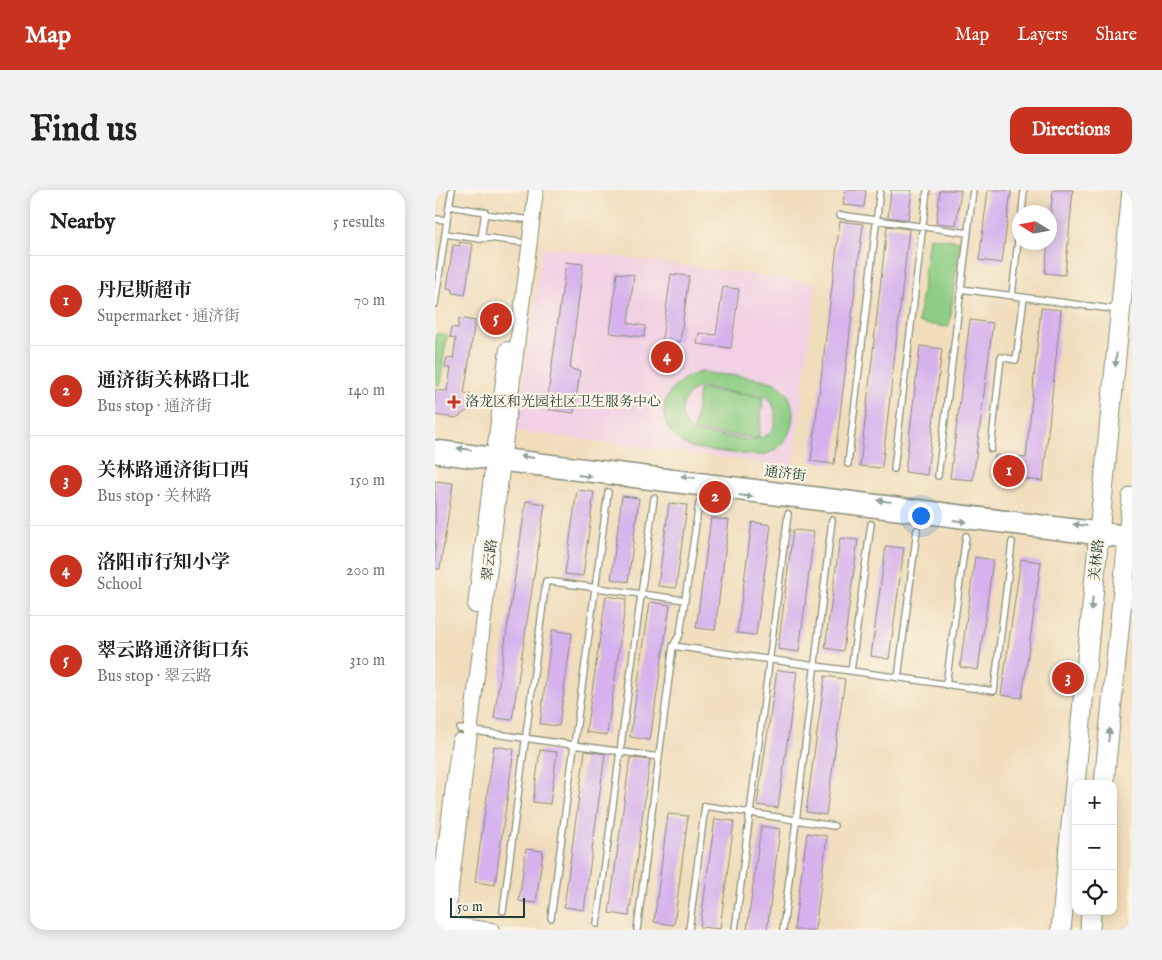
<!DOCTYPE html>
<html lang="en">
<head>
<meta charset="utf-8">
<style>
  :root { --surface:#fff; --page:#f2f2f2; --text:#202124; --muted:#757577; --line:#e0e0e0; --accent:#c8321e }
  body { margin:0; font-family:"IM FELL English","Noto Serif SC",serif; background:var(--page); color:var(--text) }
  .controls { position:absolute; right:15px; bottom:15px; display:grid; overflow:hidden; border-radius:10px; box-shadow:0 2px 12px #0003 }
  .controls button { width:45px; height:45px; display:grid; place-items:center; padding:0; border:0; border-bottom:1px solid var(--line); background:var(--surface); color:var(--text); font:25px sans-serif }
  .compass { position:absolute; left:577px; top:15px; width:45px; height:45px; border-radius:50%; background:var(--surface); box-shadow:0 2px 12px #0003; rotate:281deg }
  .scale { position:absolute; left:15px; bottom:12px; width:75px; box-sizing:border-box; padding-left:5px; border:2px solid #1f3d34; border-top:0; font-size:14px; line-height:18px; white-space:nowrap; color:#1f3d34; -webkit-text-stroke:4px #fcf5e5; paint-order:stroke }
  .you { position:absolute; left:485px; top:325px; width:18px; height:18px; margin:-12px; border:4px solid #fff; border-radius:50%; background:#1a73e8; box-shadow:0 0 0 8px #1a73e833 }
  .badge { display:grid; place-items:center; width:32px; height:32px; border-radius:50%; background:var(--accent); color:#fff; font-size:16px; font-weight:700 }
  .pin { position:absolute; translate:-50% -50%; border:2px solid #fff; box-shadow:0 1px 5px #0006 }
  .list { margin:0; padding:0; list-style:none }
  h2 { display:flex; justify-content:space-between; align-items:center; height:65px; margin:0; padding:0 20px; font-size:21px }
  h2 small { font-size:16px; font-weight:400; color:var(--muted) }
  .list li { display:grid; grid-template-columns:32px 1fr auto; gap:15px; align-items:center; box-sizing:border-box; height:90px; padding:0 20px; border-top:1px solid var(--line) }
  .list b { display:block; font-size:19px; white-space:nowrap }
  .list p { margin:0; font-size:16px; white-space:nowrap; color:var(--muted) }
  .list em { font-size:16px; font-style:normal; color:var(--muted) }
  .icon { flex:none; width:28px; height:28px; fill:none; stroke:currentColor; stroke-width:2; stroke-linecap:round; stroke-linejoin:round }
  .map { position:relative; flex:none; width:697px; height:740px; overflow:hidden; border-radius:15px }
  header { display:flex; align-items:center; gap:30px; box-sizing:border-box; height:70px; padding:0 25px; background:var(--accent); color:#fff }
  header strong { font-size:24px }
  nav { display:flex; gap:28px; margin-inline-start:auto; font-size:18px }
  .intro { display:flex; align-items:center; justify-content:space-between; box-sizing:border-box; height:120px; padding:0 30px }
  h1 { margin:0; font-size:35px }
  .button { padding:12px 22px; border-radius:15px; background:var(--accent); color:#fff; font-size:18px; font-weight:700 }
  main { display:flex; gap:30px; padding:0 30px }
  aside { flex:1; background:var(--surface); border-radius:15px; box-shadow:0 2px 12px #0003 }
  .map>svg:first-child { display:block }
  .built { fill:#f1d0e4 }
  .green { fill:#8ecd84; stroke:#56855c; fill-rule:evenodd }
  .building { fill:#d5b2ed }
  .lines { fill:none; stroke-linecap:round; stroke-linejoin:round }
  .service-casing { stroke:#888d78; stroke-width:8 }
  .minor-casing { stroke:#888d78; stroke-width:14 }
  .tertiary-casing { stroke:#888d78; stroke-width:16 }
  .primary-casing { stroke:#888d78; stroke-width:21 }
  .service { stroke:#fff; stroke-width:5.5 }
  .minor { stroke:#fff; stroke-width:11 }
  .tertiary { stroke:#fff; stroke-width:14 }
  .primary { stroke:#fff; stroke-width:19 }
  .oneway { fill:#8f9e9a }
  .poi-dot { fill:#c8321e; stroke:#fcf5e5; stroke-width:2 }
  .labels { text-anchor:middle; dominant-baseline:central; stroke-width:4.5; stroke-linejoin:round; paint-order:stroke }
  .poi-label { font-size:14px; fill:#1f3d34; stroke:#fcf5e5; text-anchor:start }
  .street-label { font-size:14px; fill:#1f3d34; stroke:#fcf5e5 }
</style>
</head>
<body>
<header>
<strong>Map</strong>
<nav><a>Map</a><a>Layers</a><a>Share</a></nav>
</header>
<div class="intro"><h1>Find us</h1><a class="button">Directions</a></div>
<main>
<aside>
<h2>Nearby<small>5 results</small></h2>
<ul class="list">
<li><span class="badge">1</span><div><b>丹尼斯超市</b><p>Supermarket · 通济街</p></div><em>70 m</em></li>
<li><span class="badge">2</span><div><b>通济街关林路口北</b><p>Bus stop · 通济街</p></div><em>140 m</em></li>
<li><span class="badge">3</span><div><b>关林路通济街口西</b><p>Bus stop · 关林路</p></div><em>150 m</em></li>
<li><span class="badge">4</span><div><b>洛阳市行知小学</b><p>School</p></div><em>200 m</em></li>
<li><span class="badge">5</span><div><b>翠云路通济街口东</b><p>Bus stop · 翠云路</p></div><em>310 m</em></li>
</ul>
</aside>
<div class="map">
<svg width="697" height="740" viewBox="0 0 697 740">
  <rect width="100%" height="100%" fill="#fcf5e5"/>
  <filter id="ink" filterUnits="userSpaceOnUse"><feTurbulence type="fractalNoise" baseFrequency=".02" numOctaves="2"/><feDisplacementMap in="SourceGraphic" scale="10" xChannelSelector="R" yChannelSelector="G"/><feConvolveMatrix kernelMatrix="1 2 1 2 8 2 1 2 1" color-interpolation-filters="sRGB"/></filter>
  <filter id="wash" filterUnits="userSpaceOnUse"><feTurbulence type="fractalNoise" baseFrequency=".0096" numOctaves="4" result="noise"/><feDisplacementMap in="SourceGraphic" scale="20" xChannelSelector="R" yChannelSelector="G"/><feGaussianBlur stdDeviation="1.12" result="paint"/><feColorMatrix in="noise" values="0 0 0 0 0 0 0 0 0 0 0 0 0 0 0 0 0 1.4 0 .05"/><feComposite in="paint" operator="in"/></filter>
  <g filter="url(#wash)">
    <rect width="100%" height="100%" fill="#f0ddbc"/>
    <!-- built -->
    <path class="built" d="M107 57 381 93 358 277 82 241Z"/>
    <!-- green -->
    <path class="green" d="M494 47 525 51 514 137 483 133Z
      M2 143 12 145 5 195 0 194V146Z
      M266 182C283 185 322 186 337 192 372 205 360 264 324 265 313 265 261 260 253 256 213 235 226 192 266 182ZM264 197 332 207C345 219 344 245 324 248L328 207 264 199 259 241 323 248 317 250 258 243C241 228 244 207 264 197Z"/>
    <g id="blocks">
      <!-- building -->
      <path class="building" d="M410 0H431L429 17 408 15Z
        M456 0H477L473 30 453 27Z
        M505 0H526L521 35 501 33Z
        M553 0H576L567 73 544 70Z
        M618 0H638L630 85 610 83Z
        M405 31 428 34 399 274 376 271Z
        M452 36 474 39 447 278 425 276Z
        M25 52 38 54 30 105 18 103V99L12 98 18 55 24 56Z
        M131 72 148 74 135 179 145 181 139 223 111 219Z
        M182 83 199 85 193 133 210 136 209 147 175 143Z
        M236 84 254 86 245 152 227 150Z
        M288 97 304 99 296 158 262 154 264 143 281 145Z
        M606 118 626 120 608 291 558 286 560 265 591 268Z
        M24 128 40 131 29 204 38 205 37 218 21 228 0 225V200L12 201 16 178H10L12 168 18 169 21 148 15 147 17 137 23 138Z
        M535 130 558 133 538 290 515 288Z
        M485 156 507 159 492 285 470 282Z
        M0 291 18 293 5 379H0Z
        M142 300 159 302 148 386 130 384Z
        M187 306 204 308 193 392 176 389Z
        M91 311 110 314 77 530 59 528Z
        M234 313 252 315 241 398 223 396Z
        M276 328 294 330 280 440 261 438Z
        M317 332 336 335 321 445 302 443Z
        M358 340 379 342 364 462 343 459Z
        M405 348 423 350 408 461 390 458Z
        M451 356 469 358 454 469 436 466Z
        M540 367 558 370 543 480 525 477Z
        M586 369 606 372 587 508 566 505Z
        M171 406 191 409 172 545 151 542Z
        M215 412 235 415 215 550 195 547Z
        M117 440 137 443 124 536 105 534Z
        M342 480 362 482 343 618 322 615Z
        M390 486 410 489 391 625 371 622Z
        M59 556 79 559 60 695 40 692Z
        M105 560 122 562 115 614 98 612Z
        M150 561 170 564 149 720 129 717Z
        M195 568 215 570 194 726 174 723Z
        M233 624 253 626 239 735 219 732Z
        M280 629 299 631 285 739 265 737Z
        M326 636 345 639 332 740H312Z
        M372 643 392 646 380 740H359Z
        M91 659 108 661 101 713 84 711Z"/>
    </g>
  </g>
  <g filter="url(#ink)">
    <use href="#blocks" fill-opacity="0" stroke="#888d78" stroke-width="1"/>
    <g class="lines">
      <!-- service casing -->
      <g class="service-casing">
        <path id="service" d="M14 16 17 0
          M587 22 589 0
          M49 24 89 29
          M405 25 533 43
          M0 29 12 30
          M46 47 85 52
          M526 99 538 0
          M577 106 584 41
          M0 114 14 16 50 22 46 49 10 44
          M556 259 566 167 581 170 589 107
          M413 274 445 0
          M459 279 492 0
          M503 286 526 99 684 120
          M238 456 559 501 577 352
          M416 481 436 334
          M463 488 482 340
          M511 495 531 346
          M25 539 224 567
          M68 721 111 391 250 410
          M116 728 173 302
          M162 734 219 308
          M202 740 238 456 245 444 264 313
          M254 740 270 616 399 636
          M300 740 353 324
          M348 740 397 330"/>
      </g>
      <!-- minor casing -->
      <g class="minor-casing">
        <path id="minor" d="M0 256 697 342
          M0 267 697 353"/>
      </g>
      <!-- tertiary casing -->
      <g class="tertiary-casing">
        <path id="tertiary" d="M40 416 72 159
          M3 733 57 740
          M0 735 24 551
          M11 740 101 0"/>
      </g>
      <!-- primary casing -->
      <g class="primary-casing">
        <path id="primary" d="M669 594 697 307
          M626 740 697 0
          M655 740 656 721"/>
      </g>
      <!-- service -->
      <use href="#service" class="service"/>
      <!-- minor -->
      <use href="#minor" class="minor"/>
      <!-- tertiary -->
      <use href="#tertiary" class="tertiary"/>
      <!-- primary -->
      <use href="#primary" class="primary"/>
    </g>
    <!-- one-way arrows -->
    <defs><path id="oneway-solid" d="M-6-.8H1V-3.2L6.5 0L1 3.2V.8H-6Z" transform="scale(1.25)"/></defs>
    <g class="oneway">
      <use href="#oneway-solid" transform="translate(681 170) rotate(95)"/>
      <use href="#oneway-solid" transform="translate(29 259) rotate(-173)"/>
      <use href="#oneway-solid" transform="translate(92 267) rotate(-173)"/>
      <use href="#oneway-solid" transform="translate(150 286) rotate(7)"/>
      <use href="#oneway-solid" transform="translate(253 287) rotate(-173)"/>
      <use href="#oneway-solid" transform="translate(311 306) rotate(7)"/>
      <use href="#oneway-solid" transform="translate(449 311) rotate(-173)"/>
      <use href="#oneway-solid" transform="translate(525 331) rotate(7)"/>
      <use href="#oneway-solid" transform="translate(645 335) rotate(-173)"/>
      <use href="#oneway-solid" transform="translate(657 414) rotate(95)"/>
      <use href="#oneway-solid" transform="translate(674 545) rotate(-84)"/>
    </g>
  </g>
  <!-- markers -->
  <path class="poi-dot" d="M16.5 204.5h5v5h5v5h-5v5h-5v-5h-5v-5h5z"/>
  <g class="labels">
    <!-- poi labels -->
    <g class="poi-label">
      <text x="30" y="212">洛龙区和光园社区卫生服务中心</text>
    </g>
    <!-- street labels -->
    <g class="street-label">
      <text transform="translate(350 284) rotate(7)">通济街</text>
      <text transform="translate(55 370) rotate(-83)">翠云路</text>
      <text transform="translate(662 370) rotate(-84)">关林路</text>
    </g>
  </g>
</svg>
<div class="controls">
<button>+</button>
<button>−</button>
<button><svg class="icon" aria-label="locate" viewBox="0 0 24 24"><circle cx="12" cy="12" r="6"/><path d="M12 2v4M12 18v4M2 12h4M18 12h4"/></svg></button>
</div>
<svg class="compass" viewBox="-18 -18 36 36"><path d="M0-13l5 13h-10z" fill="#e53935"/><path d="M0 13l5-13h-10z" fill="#757577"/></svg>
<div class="scale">50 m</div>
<div class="you"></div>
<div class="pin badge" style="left:574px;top:281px">1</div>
<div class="pin badge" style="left:280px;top:307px">2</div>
<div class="pin badge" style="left:633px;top:488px">3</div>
<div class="pin badge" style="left:232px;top:167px">4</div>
<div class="pin badge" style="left:61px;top:129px">5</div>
</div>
</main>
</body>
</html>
